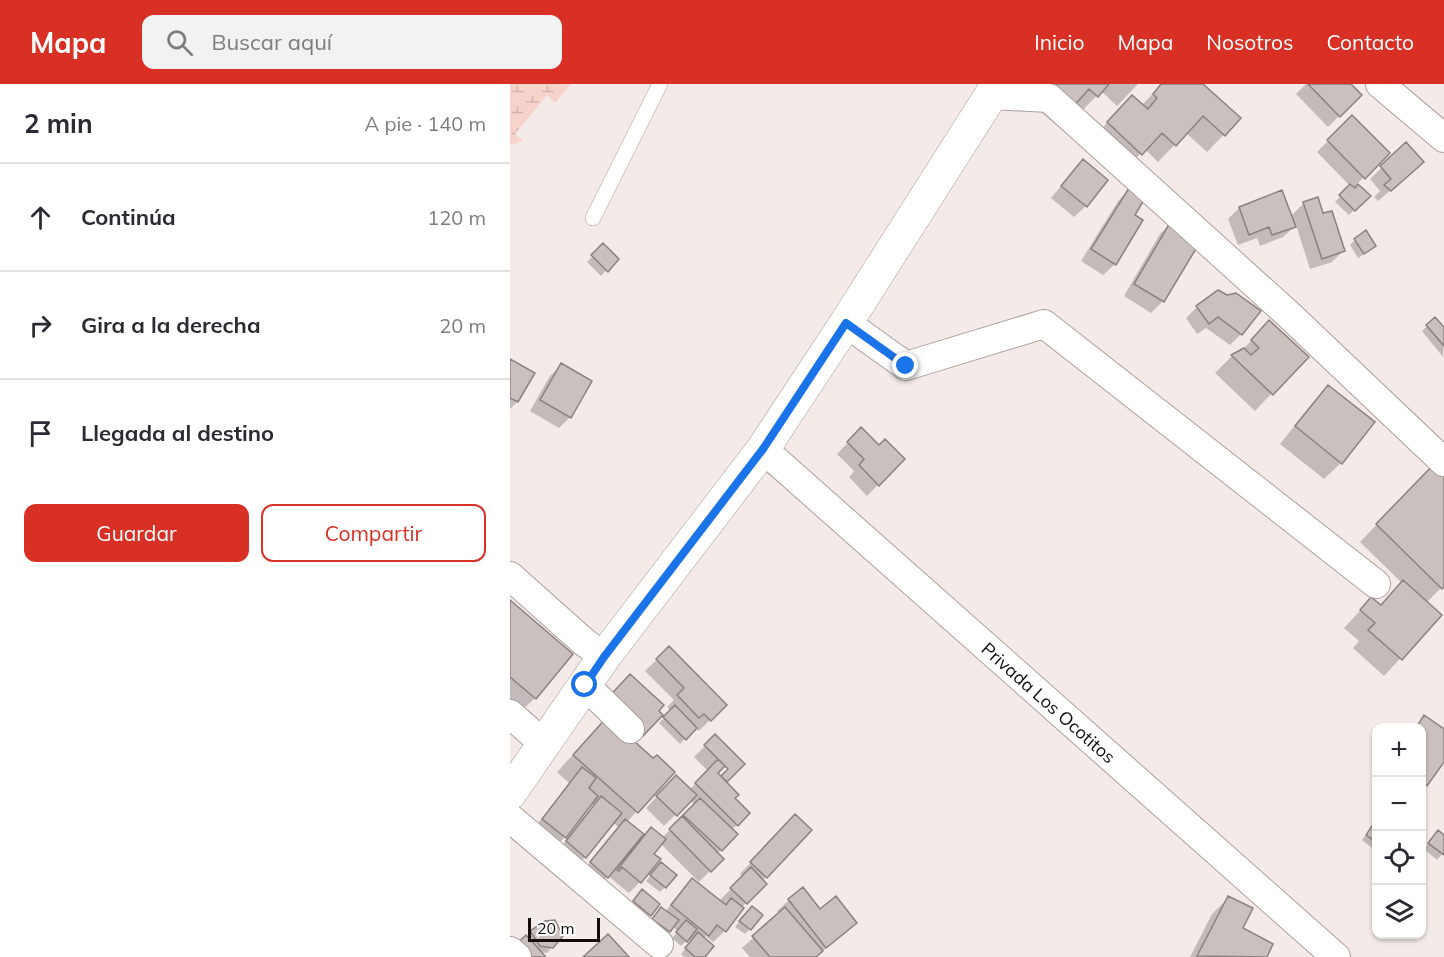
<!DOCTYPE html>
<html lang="es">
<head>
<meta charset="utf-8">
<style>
  :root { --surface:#fff; --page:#f2f2f3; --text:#2b2b33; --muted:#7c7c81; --line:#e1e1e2; --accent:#d93025 }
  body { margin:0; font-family:Mulish,sans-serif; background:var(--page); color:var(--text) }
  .controls { position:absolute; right:18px; bottom:18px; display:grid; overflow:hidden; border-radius:12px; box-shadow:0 2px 4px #0004 }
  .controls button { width:54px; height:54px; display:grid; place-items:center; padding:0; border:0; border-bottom:2px solid var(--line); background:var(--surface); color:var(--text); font:30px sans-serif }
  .scale { position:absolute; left:18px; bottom:15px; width:72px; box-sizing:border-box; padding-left:6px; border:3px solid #110e0d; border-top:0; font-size:16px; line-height:21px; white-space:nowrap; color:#110e0d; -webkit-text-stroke:4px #fff; paint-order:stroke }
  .stop { position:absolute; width:18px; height:18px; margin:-14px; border:4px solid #1a73e8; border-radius:50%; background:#fff }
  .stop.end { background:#1a73e8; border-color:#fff; box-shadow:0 2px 6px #0008 }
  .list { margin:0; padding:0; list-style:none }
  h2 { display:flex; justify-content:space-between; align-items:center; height:78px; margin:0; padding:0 24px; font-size:26px }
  h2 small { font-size:20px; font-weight:400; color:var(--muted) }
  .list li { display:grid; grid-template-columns:39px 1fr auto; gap:18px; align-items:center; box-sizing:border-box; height:108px; padding:0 24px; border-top:2px solid var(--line) }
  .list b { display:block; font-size:22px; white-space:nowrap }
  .list em { font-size:20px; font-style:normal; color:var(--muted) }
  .actions { display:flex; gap:12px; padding:18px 24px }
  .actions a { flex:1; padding:14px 0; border:2px solid var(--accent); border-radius:12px; text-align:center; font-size:21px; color:var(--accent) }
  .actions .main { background:var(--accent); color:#fff }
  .icon { flex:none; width:33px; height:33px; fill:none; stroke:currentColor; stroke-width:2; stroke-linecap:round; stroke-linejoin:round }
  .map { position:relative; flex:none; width:934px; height:873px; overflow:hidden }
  header { display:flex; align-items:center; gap:36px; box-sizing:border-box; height:84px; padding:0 30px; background:var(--accent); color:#fff }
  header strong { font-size:28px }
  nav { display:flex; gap:33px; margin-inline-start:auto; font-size:21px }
  .search { width:420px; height:54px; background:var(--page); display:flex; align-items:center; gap:15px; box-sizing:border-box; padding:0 21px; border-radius:12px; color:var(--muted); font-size:22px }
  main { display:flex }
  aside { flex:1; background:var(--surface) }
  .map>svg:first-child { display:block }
  .wetland { fill:url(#wetland-marsh) }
  .shadow { fill:#0003; fill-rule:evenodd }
  .building { fill:#cac0be; stroke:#8b817f; stroke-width:1.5 }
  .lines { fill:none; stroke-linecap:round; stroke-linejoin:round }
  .lane-casing { stroke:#a9a09e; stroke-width:16 }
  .street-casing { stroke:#a9a09e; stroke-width:30 }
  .secondary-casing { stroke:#a9a09e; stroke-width:34 }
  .lane { stroke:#fff; stroke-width:15 }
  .street { stroke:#fff; stroke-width:28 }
  .secondary { stroke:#fff; stroke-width:33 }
  .route { stroke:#1a73e8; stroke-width:8 }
  .labels { text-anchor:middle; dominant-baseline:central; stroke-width:5; stroke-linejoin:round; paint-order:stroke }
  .street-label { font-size:18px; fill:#110e0d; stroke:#fff }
</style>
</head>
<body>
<header>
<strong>Mapa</strong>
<div class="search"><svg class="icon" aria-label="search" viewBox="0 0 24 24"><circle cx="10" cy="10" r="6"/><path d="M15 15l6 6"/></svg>Buscar aquí</div>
<nav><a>Inicio</a><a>Mapa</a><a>Nosotros</a><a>Contacto</a></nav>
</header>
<main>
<aside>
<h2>2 min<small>A pie · 140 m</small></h2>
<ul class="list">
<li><svg class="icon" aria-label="ahead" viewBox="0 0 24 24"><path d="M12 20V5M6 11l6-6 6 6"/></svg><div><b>Continúa</b></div><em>120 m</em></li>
<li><svg class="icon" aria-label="right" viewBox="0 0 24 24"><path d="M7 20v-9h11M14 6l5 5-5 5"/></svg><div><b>Gira a la derecha</b></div><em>20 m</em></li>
<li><svg class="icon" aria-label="arrive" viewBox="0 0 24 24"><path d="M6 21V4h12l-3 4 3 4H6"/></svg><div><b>Llegada al destino</b></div></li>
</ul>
<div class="actions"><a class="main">Guardar</a><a>Compartir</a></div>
</aside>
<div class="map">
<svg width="934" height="873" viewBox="0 0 934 873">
  <defs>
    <pattern id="wetland-marsh" width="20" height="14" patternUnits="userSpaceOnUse" patternTransform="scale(1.5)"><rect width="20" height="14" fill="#f8d3cc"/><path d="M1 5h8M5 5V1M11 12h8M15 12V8" fill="none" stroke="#d4b4ae"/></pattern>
  </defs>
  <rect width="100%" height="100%" fill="#f4eae8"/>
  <!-- wetland -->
  <path class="wetland" d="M0 0H61L45 19 37 11 5 50 13 57 0 61Z"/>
  <!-- shadow -->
  <path class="shadow" d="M515 0H628L607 22 591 7 570 29 562 22 545 40 508 8Z
    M652 0H690L729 35 697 68 676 49 648 78 635 65 614 86 581 56 606 29 632 21Z
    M796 0H839L850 11 818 43 786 10Z
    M842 33 878 69 847 100 859 112 839 131 825 118 840 102 807 68Z
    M896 60 901 89 868 117 864 113 870 107 860 95Z
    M573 77 576 122 564 133 541 114 562 89Z
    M619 106 623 132 605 180 593 191 571 177 608 117Z
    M794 119 813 131 833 167 822 178 800 185 786 141 773 153 750 162 747 154 728 161 718 135 729 124 780 133Z
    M661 139 685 163 653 217 641 229 614 212 650 150Z
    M845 156 859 167 848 174 840 161Z
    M93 162 107 175 91 192 77 178Z
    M716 213 731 250 720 261 696 244 687 250 676 234 687 223Z
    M917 242 934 246 933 273 912 247Z
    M743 255 796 273 745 327 705 289 722 272 732 266Z
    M0 276 7 318 0 325Z
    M51 281 60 333 49 344 20 327 40 292Z
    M818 303 831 379 814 395 770 360 802 320Z
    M351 345 369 363 393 375 357 412 339 393 344 387 327 370Z
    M908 398 934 501 916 519 930 531 874 592 843 564 849 557 834 544 861 515 870 522 892 499 850 458Z
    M0 518 25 614 8 630 0 624Z
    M159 564 215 621 189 647 185 644 170 660 149 639 161 627 157 623 164 616 135 587Z
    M146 627 151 631 124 659 143 676 163 688 117 738 126 758 127 759 142 745 152 754 185 721 180 716 154 742 136 724 155 704 179 706 198 687 184 673 205 652 233 680 215 698 223 714 238 729 222 746 226 750 207 770 212 775 189 798 150 759 141 770 130 798 119 809 98 792 86 804 70 790 109 744 103 738 75 773 64 784 46 769 84 722 81 719 55 753 44 764 22 747 59 699 47 688 94 637ZM214 681 219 686 211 694 206 689Z
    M915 633 934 646V675L912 706V644H904Z
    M866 737V767L852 756Z
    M274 743 300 746 252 797 255 800 231 824 215 847 203 858 196 852 193 855V873H174L171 870 181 857 178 855 171 862 162 854 168 847 162 842 154 852 138 841 151 825 155 828 171 807 182 796 207 819 233 793 230 790Z
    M923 753H934V768L927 776 914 765Z
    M146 785 155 803 150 808 136 797Z
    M292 805 310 827 345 839 334 850 305 873H240L232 864 270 830 267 827 279 816Z
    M127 812 139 831 134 836 119 823Z
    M719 813 731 845 761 861 755 873H680L702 830Z
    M236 829 240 845 235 850 225 843Z
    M35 838 42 863 37 869 29 868 32 873 0 868 21 849Z"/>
  <!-- building -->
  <path class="building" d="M535 0H599L588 13 579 5 562 24Z
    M651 0H693L731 34 715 52 693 32 666 62 652 49 632 71 597 38 622 11 638 25 647 14 643 10Z
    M798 0H841L852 11 830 33Z
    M842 31 880 69 855 95 817 56Z
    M896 58 914 78 881 107 874 101 881 95 870 82Z
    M573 75 598 96 577 123 551 102Z
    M840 100 845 104 848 100 861 112 845 127 829 111Z
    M619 104 635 114 625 131 633 136 606 181 581 165Z
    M772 106 786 143 762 151 759 143 739 151 729 123Z
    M808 113 813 129 822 127 835 167 812 175 793 118Z
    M661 137 687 163 654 218 624 200Z
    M856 146 866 162 854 170 844 155Z
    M93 159 109 175 98 188 81 171Z
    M708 206 717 211 726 209 751 227 732 251 708 233 699 240 686 222Z
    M925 233 934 243V262L916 241Z
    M759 236 799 273 763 311 721 271 734 264 741 271 749 264 741 256Z
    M0 275 25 289 8 318 0 314Z
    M51 279 82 297 61 334 30 316Z
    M818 301 865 338 832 380 785 342Z
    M351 343 369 361 375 355 395 375 369 402 349 381 354 375 337 358Z
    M925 379 934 388V503L932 505 866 440Z
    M893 496 932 531 892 576 858 546 865 539 850 526 861 513 871 521Z
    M0 516 63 570 26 615 0 593Z
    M159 562 217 621 201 637 194 630 189 634 167 611 174 604 146 575Z
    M120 590 154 621 149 627 153 631 133 652 95 617Z
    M165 621 187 644 176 656 153 633Z
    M914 631 934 645V678L917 702 912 698V644H906Z
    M97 633 143 674 147 671 165 688 128 729 63 671Z
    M205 650 235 680 217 698 211 692 218 685 194 661Z
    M208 675 215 682 208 689 229 711 225 714 240 729 228 742 185 699Z
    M72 683 86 694 79 704 88 712 56 754 32 735Z
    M166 691 187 711 167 732 146 712Z
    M91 712 112 729 76 774 56 757Z
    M190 714 228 750 212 767 173 731Z
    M285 730 302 746 257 794 240 778Z
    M172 732 214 775 201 788 159 745Z
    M115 735 134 750 98 794 80 778Z
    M866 736V758L856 751Z
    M141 743 156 755 144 770 151 775 131 799 112 783 109 787 107 786Z
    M928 746 934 751V771L918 759Z
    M151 778 167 791 156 804 140 791Z
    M241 783 257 800 237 820 220 804Z
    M182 794 216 821 221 814 234 824 216 848 207 841 199 852 161 821Z
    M293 803 310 825 326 812 347 839 316 864 278 815Z
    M132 805 150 820 141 832 123 817Z
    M718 812 743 824 733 844 763 860 757 873 687 872Z
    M242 822 253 831 241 846 229 837Z
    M151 823 169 836 160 848 142 835Z
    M275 823 313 867 306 873H260L242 852Z
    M45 836 53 852 43 864 30 862 20 847 35 837Z
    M176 836 187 845 177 858 166 848Z
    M188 848 204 862 195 873H185L175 864Z
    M98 850 119 873H73Z
    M16 851 35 872 34 873H13L3 863Z"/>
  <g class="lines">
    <!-- lane casing -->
    <g class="lane-casing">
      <path id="lane" d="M83 134 150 0"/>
    </g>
    <!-- street casing -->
    <g class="street-casing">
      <g id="street">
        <path d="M870 0 934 54"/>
        <path d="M481 11 539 14 778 230 934 378"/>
        <path d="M336 239 396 282 534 240 866 500"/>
        <path id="s1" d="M253 365 826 873"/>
        <path d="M0 492 74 558 94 573"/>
        <path d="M75 601 120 645"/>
        <path d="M0 630 34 660"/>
        <path d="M0 734 149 860"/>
        <path d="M0 867 7 873"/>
      </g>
    </g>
    <!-- secondary casing -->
    <g class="secondary-casing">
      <path id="secondary" d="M0 709 94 573 253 365 336 239 488 0"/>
    </g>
    <!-- lane -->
    <use href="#lane" class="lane"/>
    <!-- street -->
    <use href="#street" class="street"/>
    <!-- secondary -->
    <use href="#secondary" class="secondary"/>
  </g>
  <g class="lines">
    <!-- route -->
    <path class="route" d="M75 601 94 573 253 365 336 239 396 282"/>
  </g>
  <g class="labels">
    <!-- street labels -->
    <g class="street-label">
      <text stroke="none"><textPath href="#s1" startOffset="382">Privada Los Ocotitos</textPath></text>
    </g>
  </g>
</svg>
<div class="controls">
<button>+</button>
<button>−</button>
<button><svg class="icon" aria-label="locate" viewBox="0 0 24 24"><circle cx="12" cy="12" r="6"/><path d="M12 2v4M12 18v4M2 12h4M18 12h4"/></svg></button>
<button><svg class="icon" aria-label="layers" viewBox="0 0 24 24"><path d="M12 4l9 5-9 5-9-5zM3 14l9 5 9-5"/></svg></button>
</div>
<div class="scale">20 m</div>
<div class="stop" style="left:75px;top:601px"></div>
<div class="stop end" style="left:396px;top:282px"></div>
</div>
</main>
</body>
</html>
